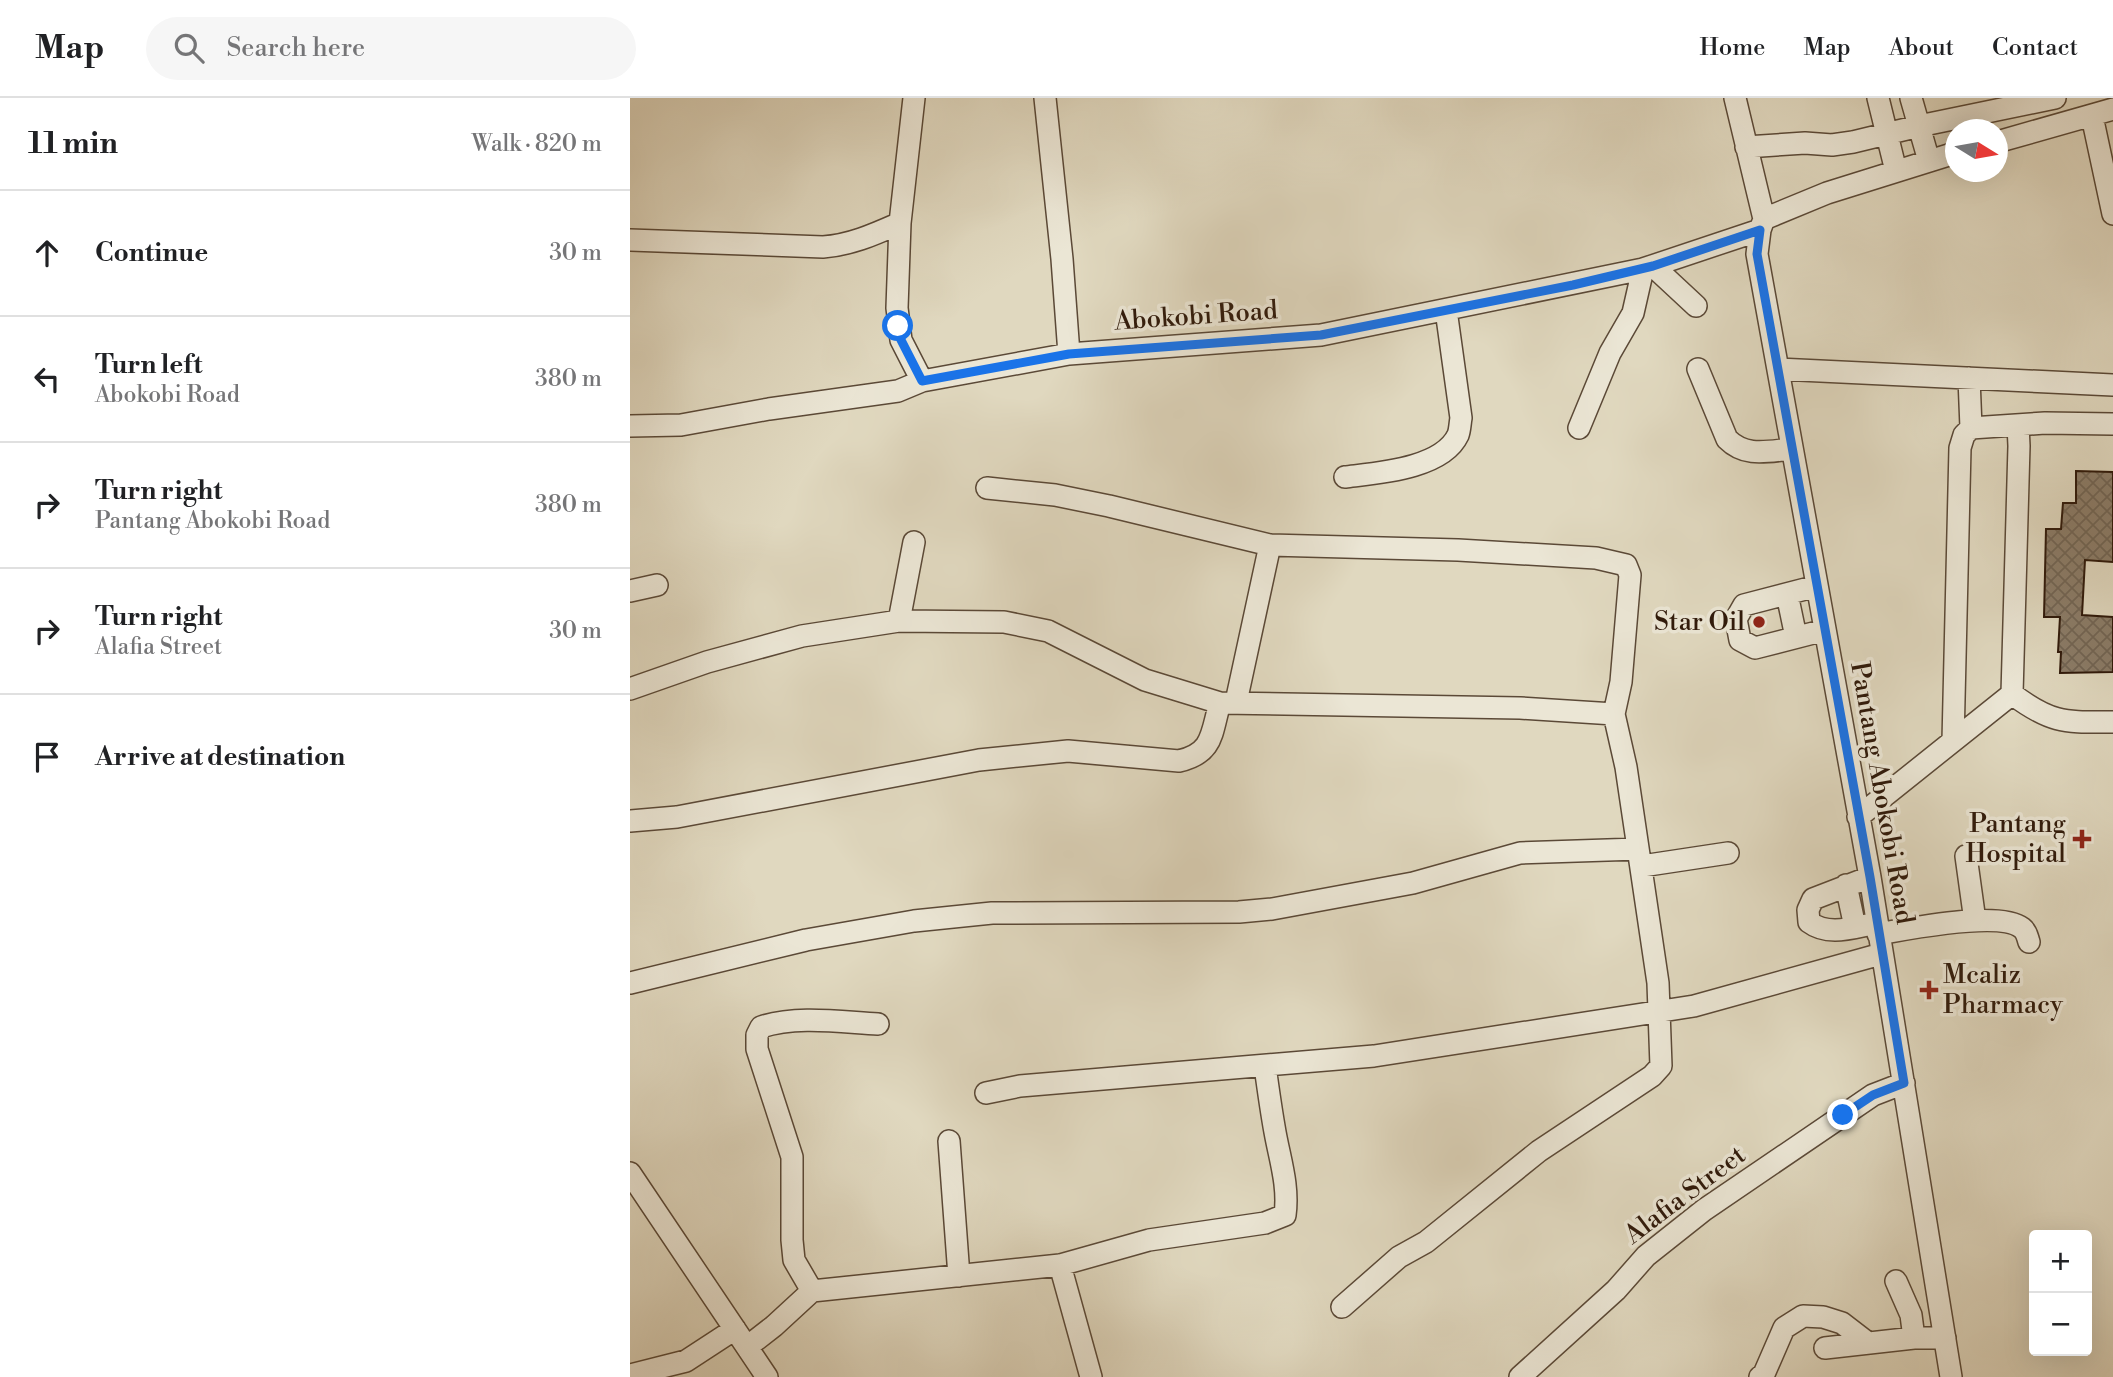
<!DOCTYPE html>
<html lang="en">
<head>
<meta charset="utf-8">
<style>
  :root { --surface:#fff; --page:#f6f6f6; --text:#202124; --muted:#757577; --line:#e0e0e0 }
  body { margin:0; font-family:"Libre Bodoni",serif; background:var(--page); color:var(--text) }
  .controls { position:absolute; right:21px; bottom:21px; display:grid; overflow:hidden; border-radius:7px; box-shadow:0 7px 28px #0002 }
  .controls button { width:63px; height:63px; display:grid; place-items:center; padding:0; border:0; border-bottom:2px solid var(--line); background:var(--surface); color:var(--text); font:35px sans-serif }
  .compass { position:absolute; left:1315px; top:21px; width:63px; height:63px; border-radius:50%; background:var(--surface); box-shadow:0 7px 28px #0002; rotate:101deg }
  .stop { position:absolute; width:21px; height:21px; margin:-16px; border:5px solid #1a73e8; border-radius:50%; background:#fff }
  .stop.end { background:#1a73e8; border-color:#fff; box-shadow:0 2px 7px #0008 }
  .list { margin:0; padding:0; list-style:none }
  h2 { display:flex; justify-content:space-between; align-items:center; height:91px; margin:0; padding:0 28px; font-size:30px }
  h2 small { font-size:23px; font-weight:400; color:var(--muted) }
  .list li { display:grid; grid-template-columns:46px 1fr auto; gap:21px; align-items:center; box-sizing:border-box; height:126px; padding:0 28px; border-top:2px solid var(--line) }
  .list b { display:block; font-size:26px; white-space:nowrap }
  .list p { margin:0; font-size:23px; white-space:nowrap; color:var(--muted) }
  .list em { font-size:23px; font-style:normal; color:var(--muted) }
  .icon { flex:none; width:38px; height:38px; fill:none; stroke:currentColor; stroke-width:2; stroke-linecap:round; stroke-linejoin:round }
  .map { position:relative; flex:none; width:1483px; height:1279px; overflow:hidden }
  header { display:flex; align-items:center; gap:42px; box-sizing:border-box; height:98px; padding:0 35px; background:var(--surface); border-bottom:2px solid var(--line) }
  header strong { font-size:33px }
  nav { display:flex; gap:38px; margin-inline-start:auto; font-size:24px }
  .search { width:490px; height:63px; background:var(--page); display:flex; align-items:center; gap:18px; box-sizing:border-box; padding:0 24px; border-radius:38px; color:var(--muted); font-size:26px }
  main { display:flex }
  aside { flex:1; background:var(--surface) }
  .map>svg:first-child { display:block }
  .building { fill:url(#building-cross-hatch); stroke:#2f190a; stroke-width:2 }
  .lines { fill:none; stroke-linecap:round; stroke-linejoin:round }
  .minor-casing { stroke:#5b4937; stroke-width:24 }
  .minor { stroke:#ebe6d5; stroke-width:21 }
  .route { stroke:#1a73e8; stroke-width:9 }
  .poi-dot { fill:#8f2418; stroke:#ebe6d5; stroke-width:2.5 }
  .labels { text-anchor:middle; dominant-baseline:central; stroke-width:7; stroke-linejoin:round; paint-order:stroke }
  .street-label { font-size:26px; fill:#2f190a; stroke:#ebe6d5 }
  .poi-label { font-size:26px; fill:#2f190a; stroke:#ebe6d5; text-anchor:end }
</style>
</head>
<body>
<header>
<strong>Map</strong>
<div class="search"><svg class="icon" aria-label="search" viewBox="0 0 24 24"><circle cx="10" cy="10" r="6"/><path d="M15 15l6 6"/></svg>Search here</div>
<nav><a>Home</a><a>Map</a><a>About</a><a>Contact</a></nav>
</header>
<main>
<aside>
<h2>11 min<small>Walk · 820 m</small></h2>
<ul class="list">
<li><svg class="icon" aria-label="ahead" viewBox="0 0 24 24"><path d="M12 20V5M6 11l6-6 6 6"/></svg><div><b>Continue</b></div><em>30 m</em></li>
<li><svg class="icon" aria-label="left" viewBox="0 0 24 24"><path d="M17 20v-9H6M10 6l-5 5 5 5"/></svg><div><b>Turn left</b><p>Abokobi Road</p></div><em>380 m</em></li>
<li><svg class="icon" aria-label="right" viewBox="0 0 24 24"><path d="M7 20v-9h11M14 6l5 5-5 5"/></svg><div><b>Turn right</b><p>Pantang Abokobi Road</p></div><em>380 m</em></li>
<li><svg class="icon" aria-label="right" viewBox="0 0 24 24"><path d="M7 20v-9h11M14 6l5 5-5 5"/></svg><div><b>Turn right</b><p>Alafia Street</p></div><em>30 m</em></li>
<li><svg class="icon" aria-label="arrive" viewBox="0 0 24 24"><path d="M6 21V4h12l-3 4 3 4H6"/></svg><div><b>Arrive at destination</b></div></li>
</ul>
</aside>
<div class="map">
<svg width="1483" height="1279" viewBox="0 0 1483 1279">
  <defs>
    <pattern id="building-cross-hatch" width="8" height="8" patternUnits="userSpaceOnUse" patternTransform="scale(1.75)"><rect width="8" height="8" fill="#8b7c68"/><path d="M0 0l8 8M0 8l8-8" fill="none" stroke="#726554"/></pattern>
  </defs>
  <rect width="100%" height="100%" fill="#e0d8bf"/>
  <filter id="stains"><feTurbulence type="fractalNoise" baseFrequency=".00286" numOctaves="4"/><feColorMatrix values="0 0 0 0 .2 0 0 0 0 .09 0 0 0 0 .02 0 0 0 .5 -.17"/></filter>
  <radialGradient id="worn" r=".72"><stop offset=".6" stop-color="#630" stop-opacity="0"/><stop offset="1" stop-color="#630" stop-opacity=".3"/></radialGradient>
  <!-- building -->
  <path class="building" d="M1446 373 1483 374V464L1455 462 1452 517 1483 519V574L1430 575 1431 554H1428L1430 519H1414L1416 431H1431L1433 405H1446Z"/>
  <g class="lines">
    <!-- minor casing -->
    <g class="minor-casing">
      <path id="minor" d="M284 0 270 125 267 210 271 242 292 283
        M415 0 432 161 439 256
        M1105 0 1134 121
        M1248 0 1266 73
        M1281 0 1299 63
        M1462 18 1483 116
        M1367 44 1483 11
        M1116 49 1175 45 1202 47 1223 44 1289 28 1425 0
        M1134 121 1130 132 1127 156 1240 779 1321 1279
        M1134 121 1197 95 1325 55
        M0 142 193 149C221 147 245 136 270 125
        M1023 168 1066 208
        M1068 271 1097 341C1116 360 1138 353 1162 351
        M1148 271 1483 287
        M1339 280 1341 330
        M0 328 51 327 139 311 268 293 292 283 439 256 691 237 1013 171 1130 132
        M949 330 980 255 1003 215 1013 171
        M715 379C747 375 812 371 828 337 830 332 830 325 831 320L816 212
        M357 390 425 397 479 408 640 447 828 452 966 460 996 467 1000 477 991 584 984 616 996 669 1028 885 1031 968 1022 978 909 1053 796 1144 769 1159 712 1209
        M1187 488 1114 507 1106 521 1110 542 1125 550 1195 532
        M0 493 27 487
        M1157 496 1166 539
        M269 523 284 444
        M0 591 77 564 172 538 269 523 374 524 418 533 515 582 590 605 890 610 984 616
        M1382 596 1389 348 1388 327
        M1382 596C1422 626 1435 624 1483 624
        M606 604 640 447
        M1323 643 1330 350 1334 337 1341 330 1415 325 1483 326
        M1228 719 1382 596
        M0 723 47 719 349 662 438 653 549 663C584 655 581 635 590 605
        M1336 758 1345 823
        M1012 768 1098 755
        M1240 779 1183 801 1178 812 1179 824C1199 839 1224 829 1247 825
        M1216 787 1225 829
        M1248 836C1278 831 1369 812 1392 830 1397 834 1397 838 1399 844
        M0 885 176 842 284 823 362 815 609 814 642 811 783 785 890 755 1008 751
        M356 995 390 988 744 958 1064 908 1251 856
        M319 1043 329 1178
        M0 1075 137 1279
        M430 1167 461 1279
        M1266 1183 1281 1217 1284 1240
        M182 1193 164 1162 162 1142V1059L127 951V937L131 929C166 917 211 924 248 926
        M117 1249 144 1228 182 1193 430 1167 519 1142 635 1125 655 1117C659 1088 650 1062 645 1034 641 1012 638 990 635 968
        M1195 1250 1284 1240H1315
        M0 1277 56 1263 105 1231
        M890 1279 986 1192 1016 1158 1074 1112 1243 997 1274 985
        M1130 1279 1134 1276 1154 1230 1173 1218 1193 1219 1212 1225 1238 1245"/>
    </g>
    <!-- minor -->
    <use href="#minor" class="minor"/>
  </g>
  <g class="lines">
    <!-- route -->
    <path class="route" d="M268 228 271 242 292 283 439 256 691 237 943 187 1023 168 1130 132 1127 156 1240 779 1274 985 1243 997 1213 1017"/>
  </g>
  <!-- markers -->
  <g class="poi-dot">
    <circle cx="1129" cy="524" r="7"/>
    <path d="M1448.5 730.5h7v7h7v7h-7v7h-7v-7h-7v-7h7z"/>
    <path d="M1295.5 881.5h7v7h7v7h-7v7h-7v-7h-7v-7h7z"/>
  </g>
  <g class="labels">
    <!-- street labels -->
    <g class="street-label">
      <text transform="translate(566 218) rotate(-4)">Abokobi Road</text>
      <text transform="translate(1252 695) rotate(80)">Pantang Abokobi Road</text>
      <text transform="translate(1055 1097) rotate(-37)">Alafia Street</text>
    </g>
    <!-- poi labels -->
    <g class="poi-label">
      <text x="1115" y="524">Star Oil</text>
      <text x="1436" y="726">Pantang<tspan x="1436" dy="30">Hospital</tspan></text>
      <text x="1313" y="877" text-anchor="start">Mcaliz<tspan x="1313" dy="30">Pharmacy</tspan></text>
    </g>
  </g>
  <rect width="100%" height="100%" filter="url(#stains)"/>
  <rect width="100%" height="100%" fill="url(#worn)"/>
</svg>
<div class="controls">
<button>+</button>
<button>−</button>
</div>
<svg class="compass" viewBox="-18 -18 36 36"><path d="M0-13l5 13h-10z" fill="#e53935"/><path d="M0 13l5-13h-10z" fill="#757577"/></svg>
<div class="stop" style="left:268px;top:228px"></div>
<div class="stop end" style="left:1213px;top:1017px"></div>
</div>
</main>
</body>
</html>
